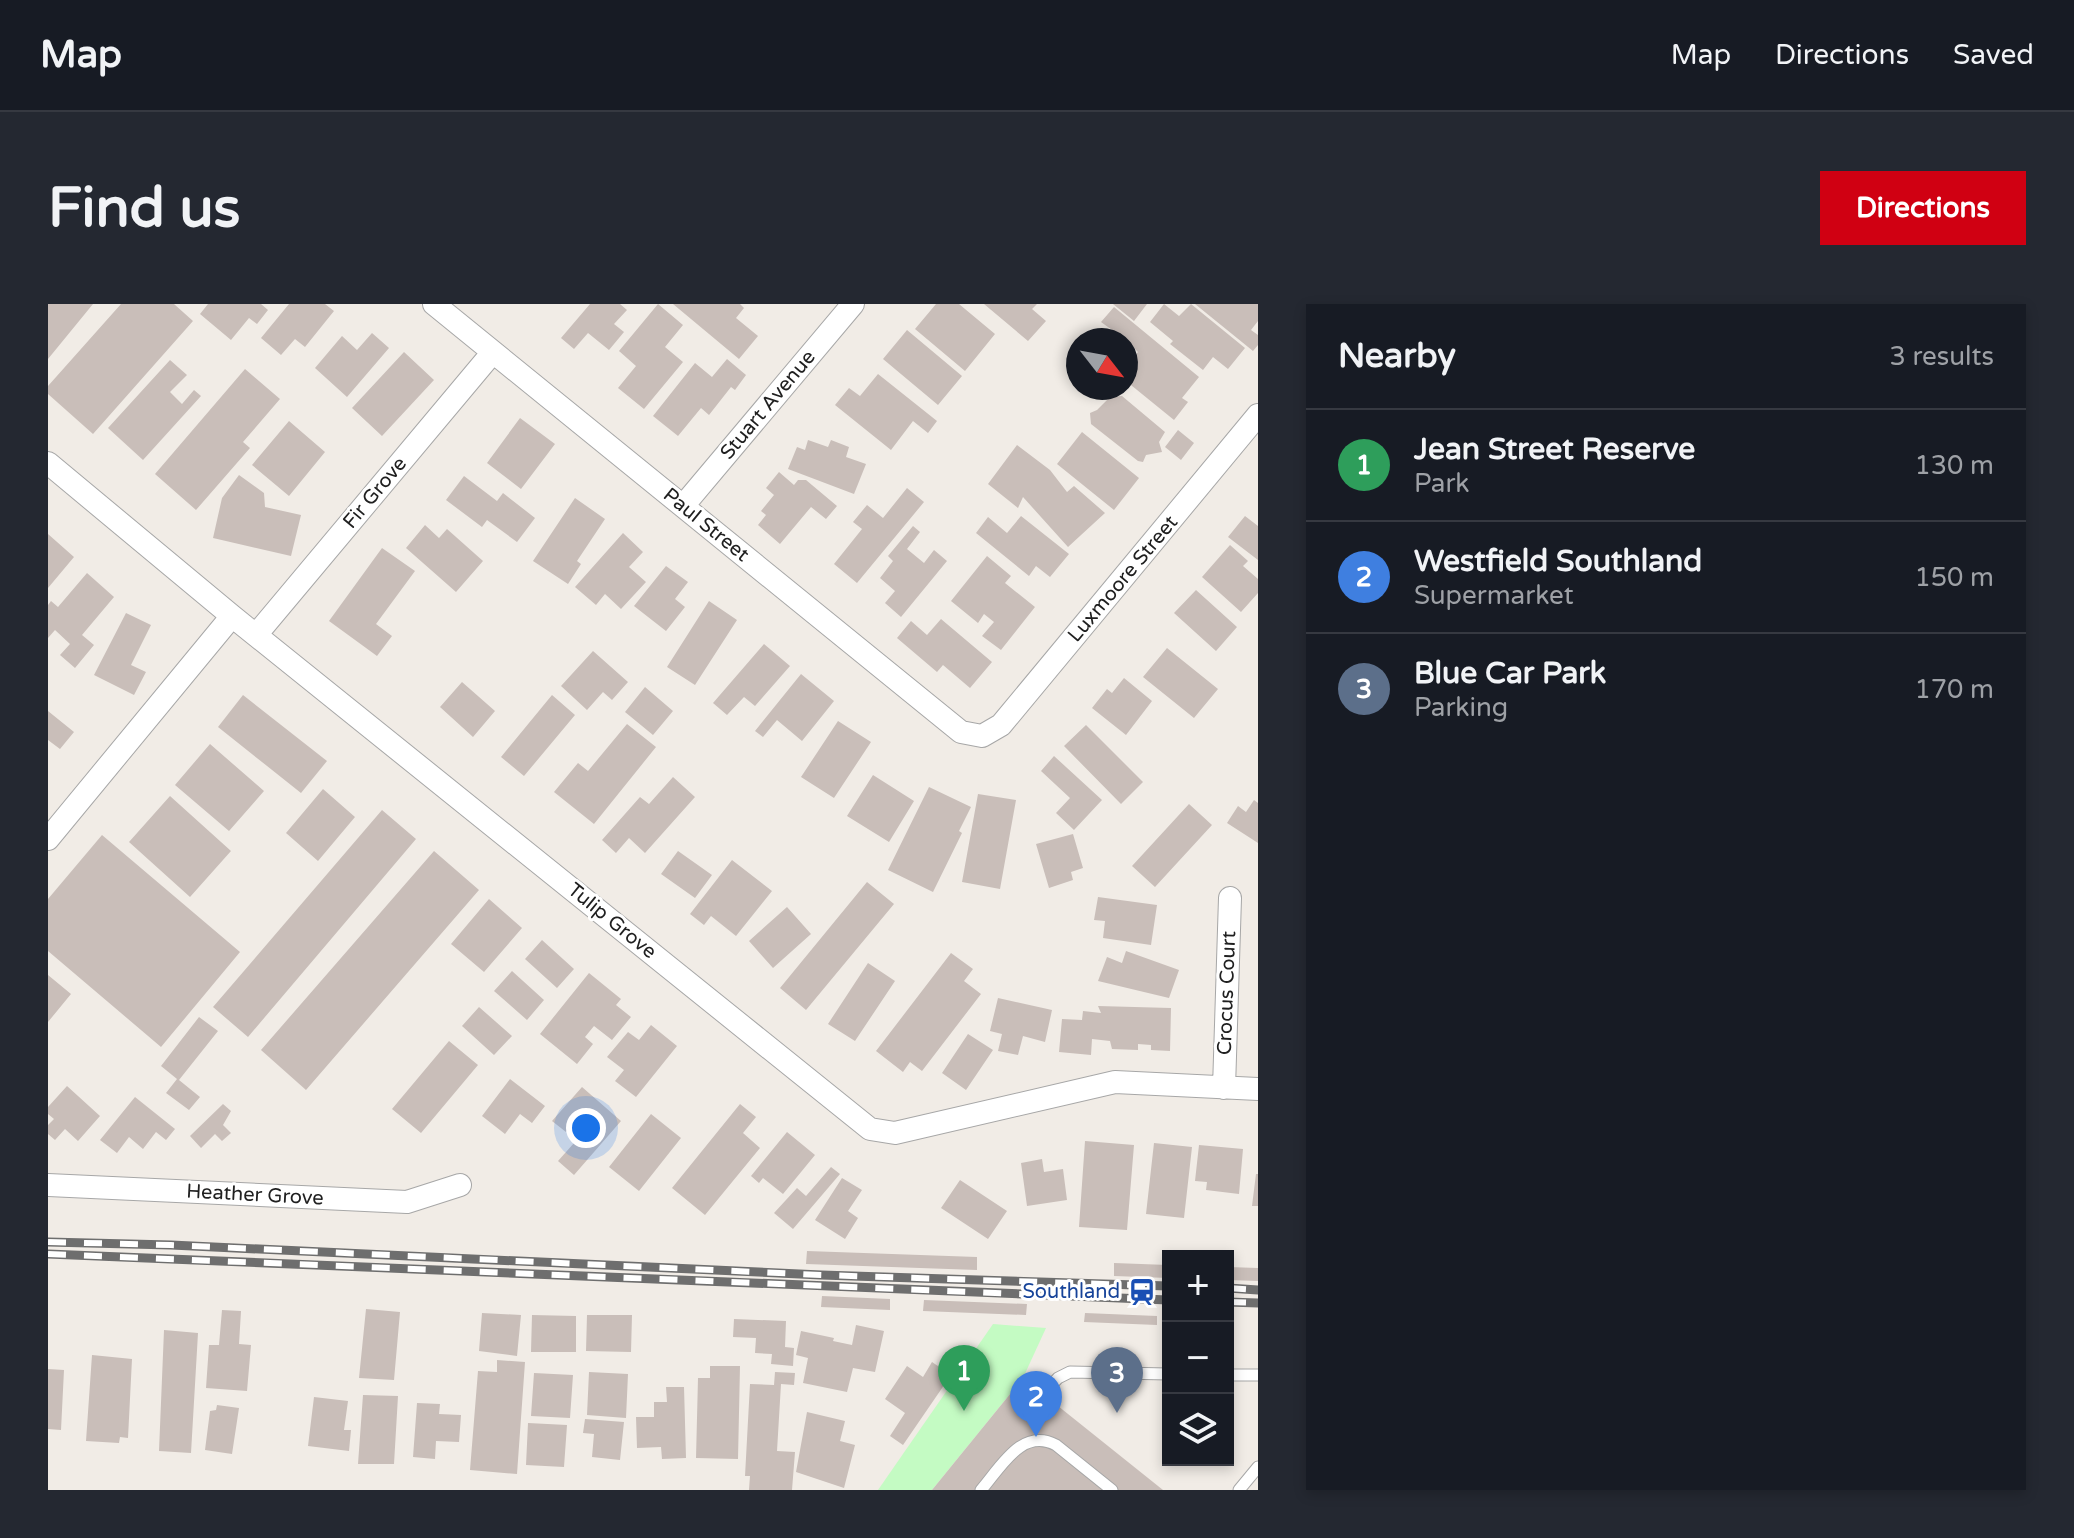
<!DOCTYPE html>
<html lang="en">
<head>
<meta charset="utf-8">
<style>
  :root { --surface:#171b24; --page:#242831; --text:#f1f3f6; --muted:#9ea1a6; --line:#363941; --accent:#d00012 }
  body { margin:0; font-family:"Varela Round",sans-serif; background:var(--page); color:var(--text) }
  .controls { position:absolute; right:24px; bottom:24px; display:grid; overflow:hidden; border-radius:0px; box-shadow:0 4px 12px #0003 }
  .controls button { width:72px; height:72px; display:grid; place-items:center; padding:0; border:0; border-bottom:2px solid var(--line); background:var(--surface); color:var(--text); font:40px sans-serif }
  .compass { position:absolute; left:1018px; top:24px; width:72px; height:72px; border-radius:50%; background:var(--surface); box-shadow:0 4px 12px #0003; rotate:121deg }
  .you { position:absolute; left:538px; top:824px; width:28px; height:28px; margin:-20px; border:6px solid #fff; border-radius:50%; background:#1a73e8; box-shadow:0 0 0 12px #1a73e833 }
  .badge { display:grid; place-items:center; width:52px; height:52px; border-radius:50%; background:var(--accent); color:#fff; font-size:26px; font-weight:700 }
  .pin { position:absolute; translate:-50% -66px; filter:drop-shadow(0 2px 4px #0008) }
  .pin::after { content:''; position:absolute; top:42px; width:28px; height:24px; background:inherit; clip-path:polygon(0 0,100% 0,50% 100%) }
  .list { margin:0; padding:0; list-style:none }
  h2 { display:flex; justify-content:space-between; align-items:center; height:104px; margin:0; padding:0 32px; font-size:34px }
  h2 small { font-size:26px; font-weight:400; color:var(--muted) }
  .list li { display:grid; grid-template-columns:52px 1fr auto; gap:24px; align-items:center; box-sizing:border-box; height:112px; padding:0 32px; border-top:2px solid var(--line) }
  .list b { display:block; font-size:30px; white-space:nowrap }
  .list p { margin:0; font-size:26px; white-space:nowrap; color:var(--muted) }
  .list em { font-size:26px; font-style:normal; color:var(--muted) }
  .icon { flex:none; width:44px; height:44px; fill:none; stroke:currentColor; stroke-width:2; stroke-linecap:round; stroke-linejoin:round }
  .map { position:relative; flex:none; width:1210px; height:1186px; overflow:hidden; border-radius:0px }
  header { display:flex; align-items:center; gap:48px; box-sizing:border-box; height:112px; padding:0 40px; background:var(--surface); border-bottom:2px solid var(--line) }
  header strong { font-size:38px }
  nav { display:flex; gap:44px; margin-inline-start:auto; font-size:28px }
  .intro { display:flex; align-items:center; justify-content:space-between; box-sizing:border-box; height:192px; padding:0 48px }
  h1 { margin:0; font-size:56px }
  .button { padding:20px 36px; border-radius:0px; background:var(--accent); color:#fff; font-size:28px; font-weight:700 }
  main { display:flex; gap:48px; padding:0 48px }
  aside { flex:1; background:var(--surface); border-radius:0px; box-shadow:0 4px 12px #0003 }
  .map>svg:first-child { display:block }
  .park { fill:#c4fbc3 }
  .building { fill:#c9beb9 }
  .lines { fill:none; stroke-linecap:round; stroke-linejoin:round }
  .service-casing { stroke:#a7a7a7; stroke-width:13 }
  .minor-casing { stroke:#a7a7a7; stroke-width:24 }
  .service { stroke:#fff; stroke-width:11 }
  .minor { stroke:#fff; stroke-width:22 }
  .rail-casing { stroke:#6e6e6e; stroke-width:9 }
  .rail { stroke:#fff; stroke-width:6; stroke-dasharray:18; stroke-linecap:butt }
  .labels { text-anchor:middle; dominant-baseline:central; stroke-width:6; stroke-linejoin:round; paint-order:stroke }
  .street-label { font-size:20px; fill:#202020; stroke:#fff }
  .transit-label { font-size:20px; fill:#164399; stroke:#fff; text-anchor:end }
</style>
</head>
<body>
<header>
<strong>Map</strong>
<nav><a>Map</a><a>Directions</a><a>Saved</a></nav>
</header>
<div class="intro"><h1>Find us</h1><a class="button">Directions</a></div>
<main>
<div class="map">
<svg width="1210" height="1186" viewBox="0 0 1210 1186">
  <rect width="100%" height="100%" fill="#f1ece6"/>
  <!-- park -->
  <path class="park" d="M945 1020 998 1024 975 1074 884 1186H830Z"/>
  <!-- building -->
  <path class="building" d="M0 0H45L0 55Z
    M73 0H126L145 17 45 130 0 90V82Z
    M160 0H213L220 6 209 20 201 14 183 36 152 10Z
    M241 0H277L286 7 257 43 247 35 233 51 213 34Z
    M542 0H572L579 6 566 20 576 28 561 46 540 29 526 45 513 34Z
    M610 0 635 21 617 43 635 58 596 105 570 84 588 62 571 47Z
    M625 0H692L696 4 688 14 710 32 691 55Z
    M888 0H911L947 30 917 67 867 25Z
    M936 0H989L984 5 998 17 980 37Z
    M1065 0H1099L1086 17Z
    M1116 0 1131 12 1143 0 1197 44 1180 65 1165 53 1155 66 1122 40 1125 37 1102 18Z
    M1147 0H1210V17L1203 26 1210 31V41L1205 47Z
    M1066 3 1151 73 1134 94 1140 98 1126 116 1078 77V62L1090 48 1078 36 1053 18Z
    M859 26 914 72 890 101 835 55Z
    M324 29 341 44 299 93 267 64 294 32 309 46Z
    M356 48 386 76 334 132 304 104Z
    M679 55 698 71 687 86 683 83 661 111 653 104 630 132 605 112 647 59 664 73Z
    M122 56 139 71 122 88 134 100 146 86 153 92 95 156 60 124Z
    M197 65 232 95 195 138 202 144 148 206 107 170Z
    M830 70 889 117 880 129 865 117 843 146 787 101 801 84 812 92Z
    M1074 92 1117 128 1111 138 1114 148 1098 151 1095 158 1090 157 1043 120 1042 109 1049 106 1062 93Z
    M472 114 507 140 473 185 439 159Z
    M241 117 277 148 241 192 204 161Z
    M1130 126 1146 139 1133 156 1117 143Z
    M1034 128 1091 174 1066 206 1009 160Z
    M760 136 780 143 783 136 801 143 798 153 818 160 806 190 740 165 749 143 757 146Z
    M969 141 1002 166 1019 188 1026 182 1057 209 1020 243 975 193 970 204 940 180Z
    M731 168 746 181 750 176H758L789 202 778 215 763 203 732 240 710 221 718 211 713 207 726 191 718 184Z
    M191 171 216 189 217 203 253 211 243 252 165 234 174 194Z
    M416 172 449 197 455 189 487 214 469 238 439 216 434 223 398 196Z
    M859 184 876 198 809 279 786 260 814 225 805 218 819 201 835 214Z
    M527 194 557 215 529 257 533 260 520 280 485 257Z
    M973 212 1021 250 1002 273 988 262 981 272 928 229 940 213 959 229Z
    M1197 212 1210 222V256L1180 233Z
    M377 221 391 234 399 225 435 257 408 288 358 244Z
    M865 222 872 228 859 245 876 259 886 246 899 257 853 313 837 299 847 287 832 274 845 257 840 252Z
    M575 229 595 248 581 263 598 278 573 305 557 290 548 301 527 283Z
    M0 230 26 253 0 284Z
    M1182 241 1200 257 1195 262 1210 275V289L1193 308 1154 273Z
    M334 244 367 267 328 320 344 332 329 352 281 317Z
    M939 252 963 272 957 279 987 303 953 346 934 332 946 318 936 310 930 319 903 297Z
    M618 262 640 278 627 295 637 303 618 327 586 302Z
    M39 269 66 293 34 331 46 341 27 364 12 351 22 340 7 326 0 334V301L3 297 10 303Z
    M1148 286 1189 323 1168 347 1126 309Z
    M661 297 689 316 647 381 619 363Z
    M78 309 103 321 83 361 98 368 86 391 46 371Z
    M893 315 944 358 922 384 895 361 889 368 849 334 863 317 879 331Z
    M716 340 742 362 707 402 696 393 679 411 665 399Z
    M1119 344 1170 385 1146 414 1095 373Z
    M545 347 580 378 564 396 555 388 539 406 513 382Z
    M753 370 786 397 754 437 729 416 715 433 707 427Z
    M1076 374 1104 397 1078 431 1044 404 1059 385 1064 389Z
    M414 378 447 407 425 433 392 403Z
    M597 383 625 407 605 431 577 408Z
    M195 391 279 457 253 489 170 423Z
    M504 391 527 411 476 472 453 453Z
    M0 407 26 428 12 445 0 436Z
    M790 417 823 438 786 494 753 473Z
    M579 420 608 443 546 520 506 488 530 459 540 467Z
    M1038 421 1095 478 1073 500 1016 442Z
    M162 440 216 487 181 527 127 481Z
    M1006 452 1054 496 1026 526 1008 509 1022 494 993 467Z
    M825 471 866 497 841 538 799 512Z
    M625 473 647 493 597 549 581 534 568 549 554 536 592 493 601 500Z
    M881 483 923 503 911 527 914 529 885 588 840 566Z
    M275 485 307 513 270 557 238 529Z
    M930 490 968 496 952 585 914 578Z
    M122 492 183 547 142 593 81 538Z
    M1206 496 1210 499V539L1179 519 1190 502 1198 508Z
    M1141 500 1164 521 1107 583 1084 562Z
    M334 506 368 535 200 733 165 703Z
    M1025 530 1035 564 1023 568 1025 576 1001 584 988 540Z
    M54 531 192 648 113 743 0 647V595Z
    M386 547 431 586 258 786 213 746Z
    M630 547 664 571 647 594 613 570Z
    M684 556 724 587 688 632 663 612 656 621 642 610Z
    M819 578 846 600 758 706 732 684Z
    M1050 593 1109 601 1103 641 1055 634 1057 617 1046 616Z
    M441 595 474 624 436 668 403 640Z
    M739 603 763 630 725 664 701 637Z
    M494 636 526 665 509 684 477 655Z
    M1078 647 1131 666 1121 694 1050 677 1059 653 1074 659Z
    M903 649 925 665 916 677 933 690 874 767 862 758 855 768 828 747Z
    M820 659 847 677 807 737 780 720Z
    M464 667 496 696 479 716 446 687Z
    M541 669 573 695 568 701 583 713 564 736 546 722 537 733 545 740 529 760 492 730Z
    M0 671 23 690 0 718Z
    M950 694 1004 706 997 738 975 732 970 751 950 747 954 730 942 727Z
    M1050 702 1123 704 1122 747 1103 746V741L1090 740V746L1064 745 1062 737 1044 735 1043 751 1011 748 1014 715 1034 716 1035 707 1053 709Z
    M431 703 464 732 446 751 414 722Z
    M151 713 170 727 131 776 152 793 141 806 118 789 129 775 113 762Z
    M603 721 629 742 588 793 567 777 576 766 559 753 580 728 591 736Z
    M920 730 945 746 918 786 894 769Z
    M401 737 430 761 373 829 344 805Z
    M462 775 497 802 484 819 472 810 457 830 434 812Z
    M19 782 52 812 30 837 17 825 7 836 0 830V821L6 815 0 810V803Z
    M534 783 573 817 526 871 510 857 534 830 524 821 518 828 504 817Z
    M87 793 127 825 118 836 108 828 95 845 81 833 69 849 52 836Z
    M175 800 183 807 175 821 183 829 174 837 167 830 153 844 142 832Z
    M692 800 708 813 695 829 712 844 657 911 624 884Z
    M603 810 633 834 591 887 561 863Z
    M739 828 767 851 735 890 715 874 711 879 703 872Z
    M1037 837 1086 841 1079 926 1031 923Z
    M1106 839 1144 843 1136 914 1098 910Z
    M1151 841 1195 845 1191 890 1158 886 1159 878 1147 877Z
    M994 855 996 868 1015 865 1019 896 979 902 973 859Z
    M783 863 792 870 745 925 726 909 749 884 758 892Z
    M1208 870H1210V902H1204Z
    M794 874 814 886 800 907 810 914 797 935 767 916Z
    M912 876 959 907 940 935 893 904Z
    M759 947 929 953V966L758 960Z
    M1066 959 1120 961V974L1066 972Z
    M1180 963 1210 964V977L1180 976Z
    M774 992 842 995V1006L773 1003Z
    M876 996 979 1000 978 1011 875 1007Z
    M318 1005 352 1008 346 1076 311 1074Z
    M174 1006 193 1007 191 1040 203 1041 199 1087 158 1084 161 1041H171Z
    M434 1009 473 1011 469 1052 431 1047Z
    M1037 1009 1109 1012V1021L1036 1018Z
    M484 1011 528 1012V1048H483Z
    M539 1011H584L583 1048 538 1047Z
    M686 1015 738 1017 737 1043 746 1044 745 1062 723 1060 724 1050 707 1049 708 1034 685 1033Z
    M808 1021 836 1027 827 1068 805 1064 799 1088 755 1079 760 1054 748 1051 753 1027 786 1034 785 1037 804 1041Z
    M116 1026 150 1029 143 1149 111 1147Z
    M44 1051 84 1055 80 1134 72 1133 71 1139 38 1137Z
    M449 1056 477 1058 469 1170 422 1166 430 1067 449 1068Z
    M884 1058 903 1071 855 1141 842 1132 857 1109 837 1095 859 1062 875 1073Z
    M662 1062H692L690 1155 648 1154 650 1074H662Z
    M0 1065 16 1066 13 1126 0 1125Z
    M541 1068 580 1070 578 1114 539 1111Z
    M727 1068 747 1069 746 1081 733 1080 729 1147 747 1148 744 1186H701L702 1172H697L702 1080 726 1081Z
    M486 1069 525 1071 522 1114 483 1112Z
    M975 1074 1115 1186H884Z
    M618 1083H636L638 1154 614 1155 613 1143 589 1144 588 1113H606V1098H619Z
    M315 1091 350 1092 346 1160H310Z
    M266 1093 300 1097 296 1126H303L301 1147 260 1142Z
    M369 1099 392 1100 391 1110 413 1111 411 1138 388 1137 387 1155 365 1153Z
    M169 1101 191 1104 184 1150 157 1146 162 1107 168 1106Z
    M759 1108 797 1117 792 1137 807 1141 796 1184 748 1168Z
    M537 1115 576 1118 572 1156 544 1153 546 1130 535 1129Z
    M480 1119 519 1121 516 1163 478 1161Z"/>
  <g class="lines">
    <!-- service casing -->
    <g class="service-casing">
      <path id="service" d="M1180 1071H1210
        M995 1090 1010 1074 1022 1068 1120 1070
        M933 1186C953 1163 974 1123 1008 1141L1064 1186
        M1191 1186 1210 1163"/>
    </g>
    <!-- minor casing -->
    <g class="minor-casing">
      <path id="minor" d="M386 0 913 428 934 432 953 421 1210 111
        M0 159 184 312 822 825 847 829 1067 778 1210 785
        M635 202 805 0
        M208 331 445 48
        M0 535 184 312
        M1176 784 1182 594
        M0 881 359 898 412 881"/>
    </g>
    <!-- service -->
    <use href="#service" class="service"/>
    <!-- minor -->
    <use href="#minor" class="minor"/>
    <!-- rail casing -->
    <g class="rail-casing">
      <path id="rail" d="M0 938 123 941 773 971 1120 982
        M0 950 1120 996
        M1180 984 1210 986
        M1180 998 1210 999"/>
    </g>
    <!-- rail -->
    <use href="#rail" class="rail"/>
  </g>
  <!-- icons -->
  <defs>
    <g id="station-bare" transform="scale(2.16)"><path d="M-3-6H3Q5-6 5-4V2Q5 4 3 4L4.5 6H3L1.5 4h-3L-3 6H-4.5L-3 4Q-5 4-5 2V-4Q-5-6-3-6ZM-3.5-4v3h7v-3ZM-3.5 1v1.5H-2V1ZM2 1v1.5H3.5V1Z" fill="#1a4fb4" stroke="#fff" stroke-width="2.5" paint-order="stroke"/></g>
  </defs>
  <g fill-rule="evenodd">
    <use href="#station-bare" x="1094" y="988"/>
  </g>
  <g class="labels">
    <!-- street labels -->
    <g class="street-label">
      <text transform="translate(720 101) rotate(-50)">Stuart Avenue</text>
      <text transform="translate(327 189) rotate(-50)">Fir Grove</text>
      <text transform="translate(658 221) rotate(39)">Paul Street</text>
      <text transform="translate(1075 275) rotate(-50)">Luxmoore Street</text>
      <text transform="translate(564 617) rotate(39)">Tulip Grove</text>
      <text transform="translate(1179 689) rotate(-88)">Crocus Court</text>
      <text transform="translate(207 891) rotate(3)">Heather Grove</text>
    </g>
    <!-- transit labels -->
    <g class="transit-label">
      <text x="1072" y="988">Southland</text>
    </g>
  </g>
</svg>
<div class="controls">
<button>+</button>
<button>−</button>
<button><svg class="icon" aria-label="layers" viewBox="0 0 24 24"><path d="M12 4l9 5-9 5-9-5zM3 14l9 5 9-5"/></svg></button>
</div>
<svg class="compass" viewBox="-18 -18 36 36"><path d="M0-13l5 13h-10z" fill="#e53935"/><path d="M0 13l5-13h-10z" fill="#9ea1a6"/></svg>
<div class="you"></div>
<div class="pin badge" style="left:916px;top:1107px;background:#2e9e5b">1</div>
<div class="pin badge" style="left:988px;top:1133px;background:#3f7fe0">2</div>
<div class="pin badge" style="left:1069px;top:1109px;background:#5c6f8a">3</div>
</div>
<aside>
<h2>Nearby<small>3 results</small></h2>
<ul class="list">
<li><span class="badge" style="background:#2e9e5b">1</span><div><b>Jean Street Reserve</b><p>Park</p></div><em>130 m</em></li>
<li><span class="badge" style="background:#3f7fe0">2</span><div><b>Westfield Southland</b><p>Supermarket</p></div><em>150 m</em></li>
<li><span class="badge" style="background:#5c6f8a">3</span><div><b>Blue Car Park</b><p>Parking</p></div><em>170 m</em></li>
</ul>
</aside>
</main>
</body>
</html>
